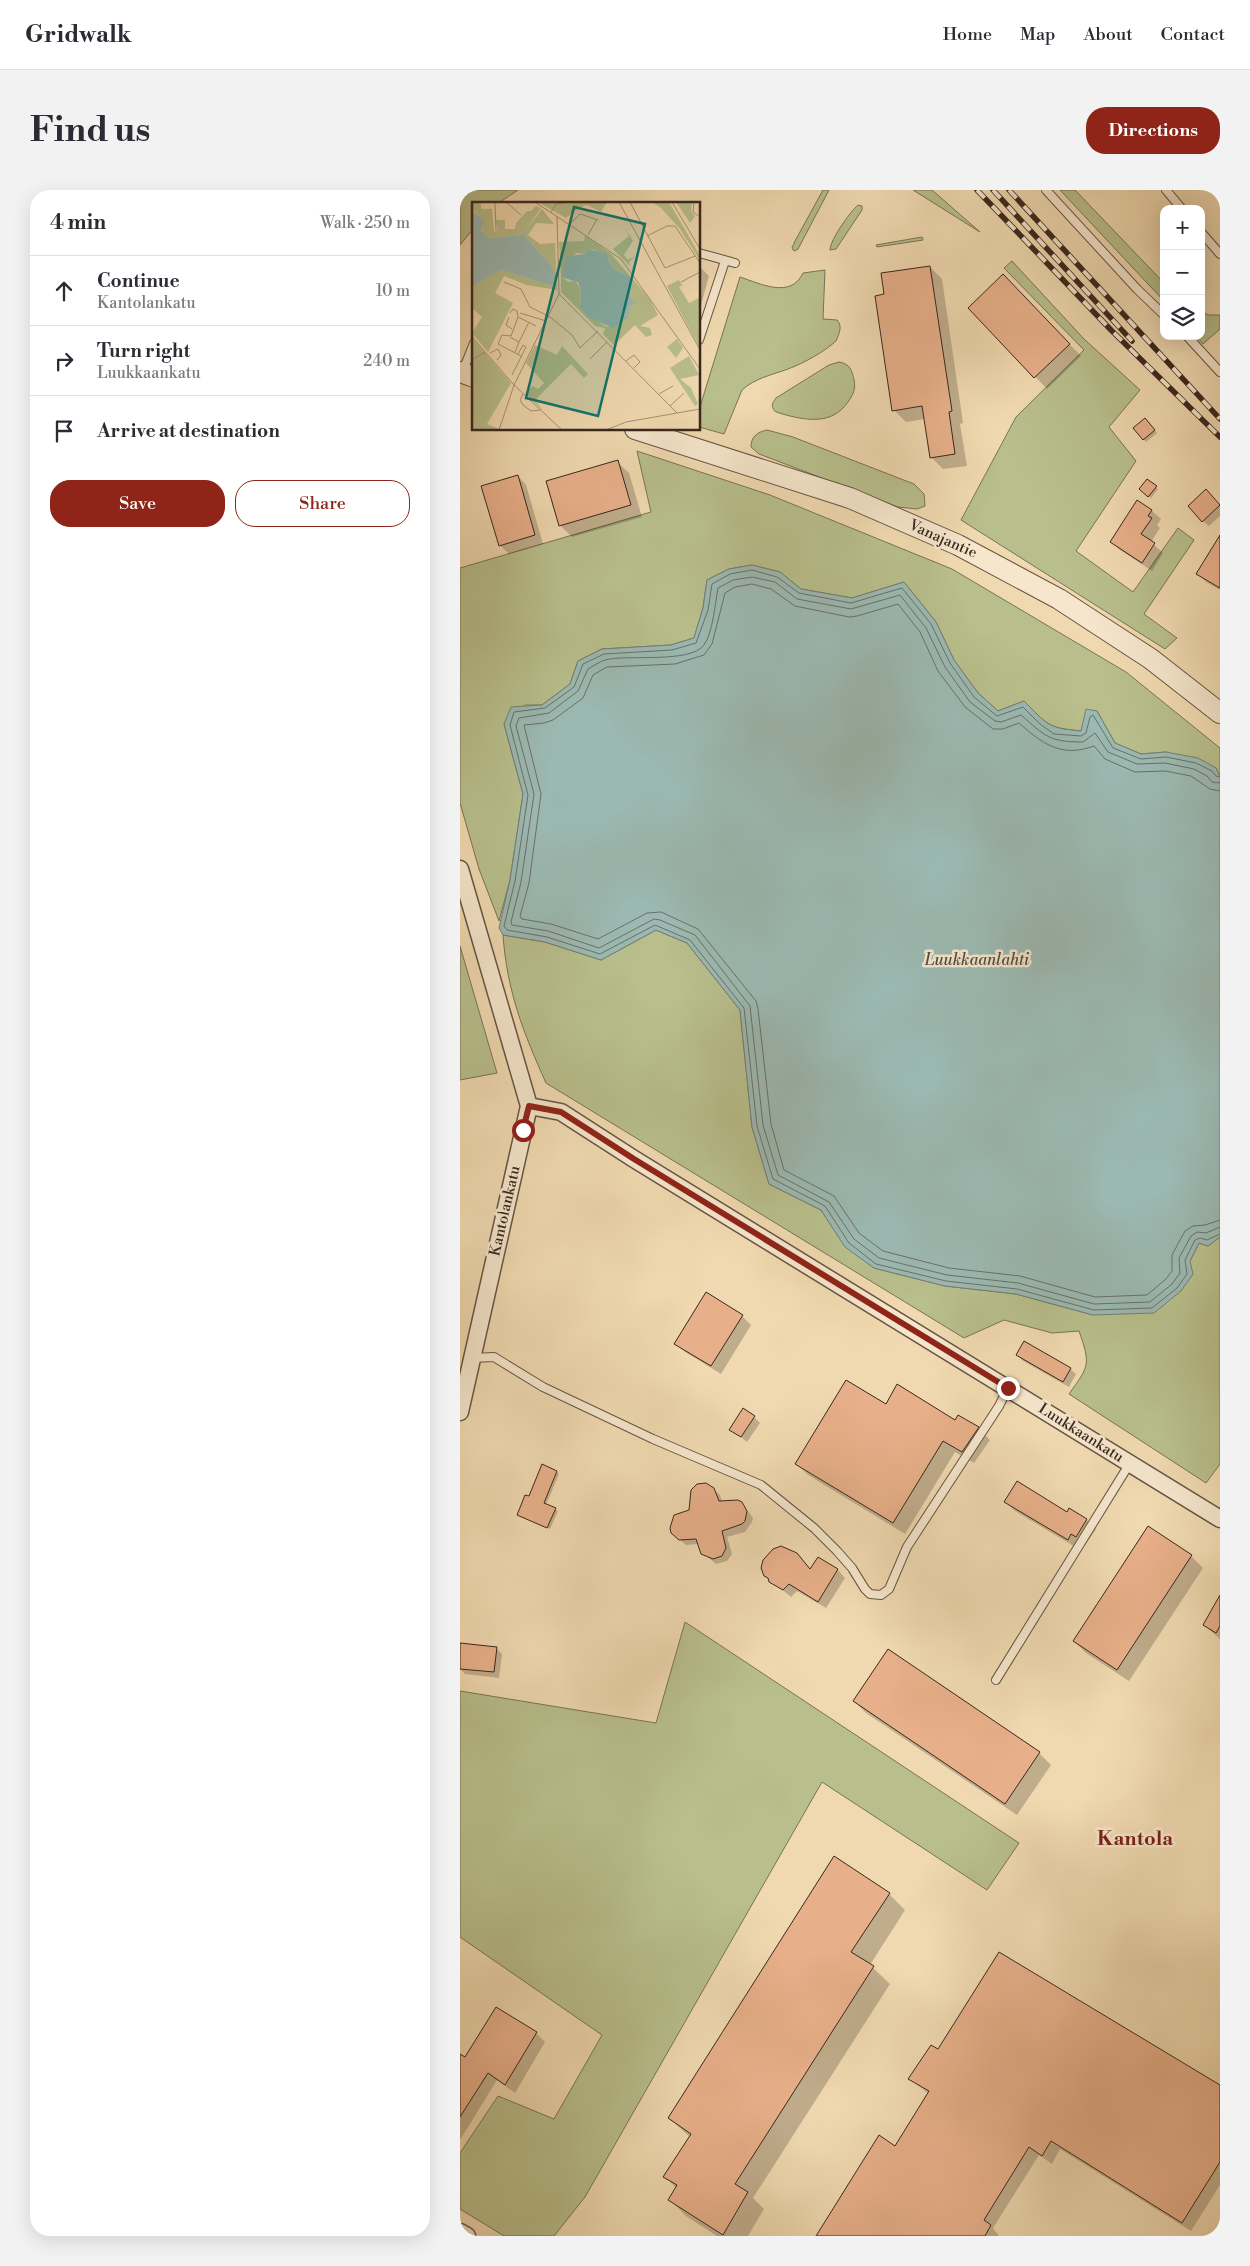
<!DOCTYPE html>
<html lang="en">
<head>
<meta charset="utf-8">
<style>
  :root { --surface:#fff; --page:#f2f2f3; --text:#2b2b33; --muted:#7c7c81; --line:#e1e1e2; --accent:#8f2418 }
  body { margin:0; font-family:"Libre Bodoni",serif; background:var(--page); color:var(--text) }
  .controls { position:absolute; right:15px; top:15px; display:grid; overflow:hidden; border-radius:10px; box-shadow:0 5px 20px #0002 }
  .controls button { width:45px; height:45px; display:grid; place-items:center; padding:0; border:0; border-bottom:1px solid var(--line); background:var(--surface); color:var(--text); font:25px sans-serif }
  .stop { position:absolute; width:15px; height:15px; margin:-11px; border:4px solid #8f2418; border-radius:50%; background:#fff }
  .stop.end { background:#8f2418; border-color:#fff; box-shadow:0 1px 5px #0008 }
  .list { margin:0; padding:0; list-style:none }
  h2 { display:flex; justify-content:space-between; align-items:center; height:65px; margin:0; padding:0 20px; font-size:21px }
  h2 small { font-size:16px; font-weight:400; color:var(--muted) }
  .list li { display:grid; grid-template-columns:32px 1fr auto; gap:15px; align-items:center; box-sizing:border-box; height:70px; padding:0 20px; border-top:1px solid var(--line) }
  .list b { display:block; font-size:19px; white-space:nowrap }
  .list p { margin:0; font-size:16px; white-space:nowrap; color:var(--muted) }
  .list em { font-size:16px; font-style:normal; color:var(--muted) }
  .actions { display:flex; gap:10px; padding:15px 20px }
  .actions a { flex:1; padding:11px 0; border:1px solid var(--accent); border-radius:20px; text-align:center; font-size:18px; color:var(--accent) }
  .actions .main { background:var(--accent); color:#fff }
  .icon { flex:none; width:28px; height:28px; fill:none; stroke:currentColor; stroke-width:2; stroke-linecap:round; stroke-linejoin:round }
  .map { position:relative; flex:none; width:760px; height:2046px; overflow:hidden; border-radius:20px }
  header { display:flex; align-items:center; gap:30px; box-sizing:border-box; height:70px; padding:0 25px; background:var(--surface); border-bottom:1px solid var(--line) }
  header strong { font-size:24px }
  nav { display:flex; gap:28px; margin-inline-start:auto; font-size:18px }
  .intro { display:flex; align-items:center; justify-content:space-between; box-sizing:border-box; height:120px; padding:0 30px }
  h1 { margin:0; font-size:35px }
  .button { padding:12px 22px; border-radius:20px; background:var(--accent); color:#fff; font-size:18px; font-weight:700 }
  main { display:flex; gap:30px; padding:0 30px }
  aside { flex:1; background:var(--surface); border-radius:20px; box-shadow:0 5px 20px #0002 }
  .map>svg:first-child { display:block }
  .green { fill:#b8bf8c; stroke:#787356 }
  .water { fill:#9bb9b2; stroke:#747f77 }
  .shadow { fill:#0003 }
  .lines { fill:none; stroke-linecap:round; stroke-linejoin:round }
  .shore { stroke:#6a7068; stroke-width:1 }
  .building { fill:#e8b08a; stroke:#39271f }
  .service-casing { stroke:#675443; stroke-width:10 }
  .minor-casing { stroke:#675443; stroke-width:19 }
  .tertiary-casing { stroke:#675443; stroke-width:22 }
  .service { stroke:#f5e6cc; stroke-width:8 }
  .minor { stroke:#f5e6cc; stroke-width:16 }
  .tertiary { stroke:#f5e6cc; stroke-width:20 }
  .rail-casing { stroke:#39271f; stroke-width:5.5 }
  .rail { stroke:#f5e6cc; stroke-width:4; stroke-dasharray:11; stroke-linecap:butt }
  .route { stroke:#8f2418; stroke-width:6 }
  .labels { text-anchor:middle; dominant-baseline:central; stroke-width:5; stroke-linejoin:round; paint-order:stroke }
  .street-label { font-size:15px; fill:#39271f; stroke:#f5e6cc }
  .water-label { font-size:16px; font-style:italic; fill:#524c44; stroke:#f5e6cc }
  .district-label { font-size:20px; font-weight:bold; fill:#7a1f14; stroke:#f5e6cc }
  .inset-road { fill:none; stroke:#a79276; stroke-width:1 }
  .view { fill:#0f766e; fill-opacity:0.15; stroke:#0f766e; stroke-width:2.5 }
  .inset-edge { fill:none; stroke:#39271f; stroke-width:2.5 }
</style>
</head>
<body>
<header>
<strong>Gridwalk</strong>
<nav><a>Home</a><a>Map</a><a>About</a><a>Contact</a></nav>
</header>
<div class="intro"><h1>Find us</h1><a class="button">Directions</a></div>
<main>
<aside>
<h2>4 min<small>Walk · 250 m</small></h2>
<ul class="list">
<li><svg class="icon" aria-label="ahead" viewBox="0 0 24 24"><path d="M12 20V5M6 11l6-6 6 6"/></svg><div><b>Continue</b><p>Kantolankatu</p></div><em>10 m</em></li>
<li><svg class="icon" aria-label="right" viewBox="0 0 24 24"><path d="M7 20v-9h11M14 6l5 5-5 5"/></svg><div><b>Turn right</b><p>Luukkaankatu</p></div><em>240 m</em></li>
<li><svg class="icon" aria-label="arrive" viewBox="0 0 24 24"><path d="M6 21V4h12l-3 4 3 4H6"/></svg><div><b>Arrive at destination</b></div></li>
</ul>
<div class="actions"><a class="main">Save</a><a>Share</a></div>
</aside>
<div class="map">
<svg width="760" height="2046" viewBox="0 0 760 2046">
  <rect width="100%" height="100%" fill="#f0d9b0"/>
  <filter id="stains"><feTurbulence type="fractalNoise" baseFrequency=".004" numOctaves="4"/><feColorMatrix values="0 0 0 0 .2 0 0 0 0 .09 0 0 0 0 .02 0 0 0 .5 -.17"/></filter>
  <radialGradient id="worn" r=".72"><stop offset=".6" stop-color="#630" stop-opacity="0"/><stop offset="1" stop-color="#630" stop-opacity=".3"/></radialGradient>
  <!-- green -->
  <path class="green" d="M0 0H58L37 14H14V38L0 55Z
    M363 0H369L338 59 334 61 332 58 335 51Z
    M453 0H472L520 42Z
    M600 0H615L704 93V111Z
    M398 15 402 16V20L376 59 370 60C370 50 390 22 398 15Z
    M462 47 463 50 417 57 416 55Z
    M552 71 624 149 680 200 649 237 676 271 616 361 673 402 718 338 734 350 684 424 717 448 705 459 501 330 556 227 624 160 544 78Z
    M365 80 363 129 377 130C383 136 379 144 376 151 364 162 344 173 328 179 312 185 295 188 282 200L264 244 239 237V220L280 87C301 94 331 109 343 83Z
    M741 121 748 125H760V139L743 154 736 146H741Z
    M379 172C390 174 392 180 394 190 396 199 393 205 388 212 373 234 349 231 326 225 321 223 314 223 313 218 311 214 314 211 316 208L369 175Z
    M307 240 333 247 454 294 464 304 465 316 457 319 438 317 299 264 291 257C291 246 298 242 307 240Z
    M177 261 310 305 492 379 666 482 760 558V587L756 578 706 562 681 564 655 553 637 521 622 541C587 538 588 535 564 511L538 521 518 503 494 470 476 432 444 392 392 408 341 399 320 382 292 375 269 379 247 390 243 418 234 448 211 455 142 459 118 471 110 494 82 515H65L44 534 63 604 50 690 39 731 19 679 0 613V378L191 322Z
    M196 740 227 753 280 820 292 937 309 994 361 1020 385 1056 414 1078 485 1096 556 1104 633 1125 730 1071 739 1053 748 1056 760 1047V1274L746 1293 609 1204C629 1176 631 1175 619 1141L592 1143 544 1130 504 1148 86 893C63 842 47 801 43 745L85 752 141 770Z
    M0 756 37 883 0 890Z
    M225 1432 559 1653 527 1700 362 1592 125 2007 94 2046H44L0 2019V1963L38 1906 94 1929 142 1845 0 1747V1501L196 1533Z"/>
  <!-- water -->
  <path class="water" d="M292 375 320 382 341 399 392 408 444 392 476 432 494 470 518 503 538 521 564 511C588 535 587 538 621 541L626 519 637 521 655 553 681 564 706 562 738 568 756 578 760 587V1047L748 1056 739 1053 730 1071 733 1084 721 1101 694 1123 633 1125 556 1104 485 1096 414 1078 385 1057 361 1020 309 994 292 937 280 820 227 753 196 740 141 770 85 752 43 745 39 738 50 690 63 604 44 534 51 517 82 515 110 494 118 471 142 459 211 455 234 448 243 418 247 390 269 379Z"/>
  <!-- shadow -->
  <path class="shadow" d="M239 76 249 86 239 122Z
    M470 77 482 89 503 233 500 234 507 276 483 279 471 267 465 229 446 232 434 220Z
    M555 98 621 166 587 199 509 118Z
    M685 229 697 243 686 252 674 238Z
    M157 272 169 283 182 327 112 347 100 335Z
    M58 286 66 295 83 354 49 364 40 355Z
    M696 297 698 299 691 308 683 302Z
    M746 301 760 316V326L749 336 743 331Z
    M677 311 692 321 701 329 697 335 700 338 691 352 703 363 692 381 660 360 651 351Z
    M760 364V400L746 392 738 384Z
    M282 1126 291 1135 261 1184 225 1162 216 1153Z
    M557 1165 610 1179 616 1184 609 1197 563 1171Z
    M426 1216 518 1238 530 1250 514 1273 495 1262 445 1344 348 1285 336 1273Z
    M294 1227 300 1233 287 1252 271 1239Z
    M97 1282 99 1284 86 1315 98 1321 90 1339 58 1324Z
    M253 1299 260 1305 262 1312 282 1314 293 1328 292 1332 285 1342 267 1347 272 1364 267 1371 256 1374 240 1360 238 1354 226 1355 219 1349 213 1343 211 1334 215 1326 230 1321Z
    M546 1312 608 1323 610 1320 627 1330 636 1339 625 1355 621 1352 617 1358 555 1321Z
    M337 1364 351 1380 359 1368 378 1380 385 1388 366 1418 337 1401 331 1407 305 1386Z
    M731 1366 743 1378 669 1491 626 1463 614 1451Z
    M760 1408V1449L744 1435Z
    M36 1458 42 1464 39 1488 5 1484 0 1479V1470Z
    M394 1511 579 1563 591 1575 557 1625 406 1523Z
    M429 1704 445 1720 410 1775 430 1794 293 2008 304 2019 288 2046H257L226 2026 209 2009 216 1998 205 1986 230 1947 209 1928Z
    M76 1843 85 1852 55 1903 37 1890 0 1950V1866L5 1869Z
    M479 1860 760 1897V1995L731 2041 600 1959 592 1974 579 1965 533 2038 539 2046H357L436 1957 469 1904 450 1889Z"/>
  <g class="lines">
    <!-- shore -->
    <path class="shore" d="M760 587 756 586 752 581 736 573 706 567 681 569 653 558 633 525 630 527 626 543 621 546 594 544 580 534 563 517 537 526 514 507 490 473 471 434 442 398 391 413 339 403 317 387 292 380 270 384 252 394 248 420 236 453 212 460 144 464 123 474 114 497 85 518 54 522 50 535 68 605 55 691 44 736 47 740 87 747 140 764 195 735 230 750 284 818 297 936 313 989 365 1016 389 1053 416 1074 486 1091 557 1099 634 1120 692 1118 717 1098 727 1084 725 1070 735 1050 740 1048 747 1050 760 1044
      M760 593 752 592 747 586 734 579 705 573 677 574 648 562 635 543 623 552C589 552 585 546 561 525L541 532 535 531 510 512 485 477 466 438 440 405 391 419 337 409 315 392 292 387 273 390 258 398C255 414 253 442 244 455 230 474 166 464 145 470 139 472 133 476 128 479L118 501 89 523 59 528 56 536 74 604 61 692 51 732 52 735 88 741 139 758 194 729 200 730 235 745 290 816 303 935 318 985 369 1012 394 1049 419 1068 487 1085 558 1093 634 1114 690 1112 712 1094 720 1083 719 1068 731 1046 737 1042 746 1043 760 1037
      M760 601 750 599 731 586 705 581 675 582 645 569 634 556C601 568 583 554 559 533L543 539H533L505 517 478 481 460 442 438 414 397 426 389 427 335 416 311 399 292 394 275 397 265 403 252 454 244 465 215 474 147 477 133 485 123 508 93 530 84 533 64 535 81 604 69 693 60 726 62 729 91 734 138 749 187 723 201 722 238 739 296 811 298 819 311 934 324 980 374 1006 399 1043 423 1061 489 1078 560 1086 635 1107 687 1105 706 1089 712 1081V1065L725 1041 733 1036 745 1035 760 1030"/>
  </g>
  <!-- building -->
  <path class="building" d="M470 76 492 221 489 222 495 264 470 268 462 216 432 221 415 106 424 104 421 83Z
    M543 84 610 154 574 188 508 118Z
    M685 228 695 240 683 250 673 238Z
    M158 270 171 315 99 336 86 291Z
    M58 285 75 345 39 356 21 296Z
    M687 289 697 296 688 307 679 299Z
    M746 299 760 315 742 332 728 316Z
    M677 310 692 320 688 326 692 328 681 344 695 353 682 373 650 352Z
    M760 345V398L736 384Z
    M246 1102 283 1125 251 1176 214 1154Z
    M564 1151 611 1178 603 1192 556 1165Z
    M386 1190 426 1214 437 1194 495 1230 498 1225 519 1237 502 1262 483 1251 433 1333 335 1274Z
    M283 1218 295 1226 281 1247 269 1240Z
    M82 1274 97 1281 84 1313 96 1318 87 1338 57 1325 65 1305 69 1306Z
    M557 1291 607 1322 609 1318 627 1329 616 1347 611 1344 608 1350 544 1312Z
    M246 1293 254 1298 259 1311 278 1310 282 1312 287 1321 285 1331 282 1334 262 1341 266 1358 262 1366 253 1369 241 1364 236 1349 219 1350 211 1343 210 1338 214 1325 229 1320 231 1300 237 1294Z
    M688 1336 732 1365 657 1480 613 1451Z
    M321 1356 337 1363 350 1379 358 1367 378 1379 358 1412 329 1394 323 1400 309 1392 308 1388 304 1386 301 1378 303 1370 313 1359Z
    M760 1405V1436L756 1443 743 1435Z
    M0 1453 37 1457 34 1482 0 1479Z
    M428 1459 580 1562 545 1614 393 1511Z
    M374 1666 430 1703 391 1762 414 1776 275 1994 288 2002 263 2045 208 2010 217 1995 203 1987 231 1944 208 1928Z
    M539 1762 760 1895V1972L722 2033 591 1951 582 1966 569 1957 524 2030 531 2035 525 2046H356L419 1945 435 1956 469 1901 448 1889 471 1855 478 1859Z
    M36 1817 77 1842 45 1895 28 1883 0 1927V1864L5 1867Z"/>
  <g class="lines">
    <!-- service casing -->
    <g class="service-casing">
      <path id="service" d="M586 0 677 99 704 125
        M706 0 722 19
        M741 42 760 64
        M239 63 275 73
        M727 146 760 182
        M239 150 265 71
        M2 183 14 153
        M12 1168 34 1167 83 1197 193 1249 301 1295 354 1338 377 1361 392 1378 405 1399 410 1404 421 1405 429 1399 447 1357 539 1216 548 1198
        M536 1490 670 1273"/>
    </g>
    <!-- minor casing -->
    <g class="minor-casing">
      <path id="minor" d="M0 679 69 916 0 1222
        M69 916 101 922 174 969 760 1329
        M0 2042 7 2046"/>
    </g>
    <!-- tertiary casing -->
    <g class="tertiary-casing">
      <path id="tertiary" d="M0 182 14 187
        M175 239 390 308 498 355 599 409 691 469 760 523"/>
    </g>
    <!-- service -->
    <use href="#service" class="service"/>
    <!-- minor -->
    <use href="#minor" class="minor"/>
    <!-- tertiary -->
    <use href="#tertiary" class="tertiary"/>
    <!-- rail casing -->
    <g class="rail-casing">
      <path id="rail" d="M517 0 651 140 760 247
        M533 0 672 151
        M549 0 760 229"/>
    </g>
    <!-- rail -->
    <use href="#rail" class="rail"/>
  </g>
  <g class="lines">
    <!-- route -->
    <path class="route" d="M63 940 69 916 101 922 174 969 548 1198"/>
  </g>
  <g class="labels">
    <!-- street labels -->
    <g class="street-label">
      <text transform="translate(483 349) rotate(24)">Vanajantie</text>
      <text transform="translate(45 1021) rotate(-77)">Kantolankatu</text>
      <text transform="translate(621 1243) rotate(32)">Luukkaankatu</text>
    </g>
    <!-- water labels -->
    <g class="water-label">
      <text x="517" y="770">Luukkaanlahti</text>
    </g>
    <!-- district labels -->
    <g class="district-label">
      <text x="675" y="1649">Kantola</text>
    </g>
  </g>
  <!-- overview -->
  <g transform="translate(12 12)">
    <rect width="228" height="228" fill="#f0d9b0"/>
    <path d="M0 0H9V7H20L22 29 26 28 23 18H33V27H43L44 21 55 9H59L64 4 69 6 50 33 17 36 9 30 13 19 0 7ZM135 0 129 10 115 3 105 7 94 16 68 1ZM170 0H197L227 52V57L208 27 189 6 180 0ZM204 0H220L219 9 223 14 218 21ZM70 7 82 22 64 21 56 33 68 42 83 41 85 88 55 83 32 74 23 91 41 101 16 150 0 131 10 115 0 106V85L29 68 80 84 83 75 79 63 52 33ZM152 24 161 39 152 53 156 58 163 54 157 60 158 64 141 47 157 34ZM113 33 139 52 177 96 186 113 168 124 178 126 180 133 174 135 163 123 142 143 131 132 133 126 123 124 89 90V75L97 80 103 78 109 88 108 99 114 112 135 125 146 122 157 105 164 102 158 96 160 76 140 66 137 56 123 48 116 47 114 52 105 51 98 55 89 74 87 40 112 39ZM207 78 210 83 207 85 217 101 227 96V145L195 84ZM0 136 39 181 15 222 27 227H0ZM205 137 211 146 204 156 195 145ZM63 143 85 153 90 144 116 172 112 176 99 162 63 198 71 209 53 191 61 184 66 187 72 181 54 161ZM217 154 227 173 208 177 219 186 226 202 223 204 198 166Z" fill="#b8bf8c"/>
    <path d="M70 7 52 33 79 63 84 75 80 84 29 68 0 85V8L13 19 9 29 17 36 50 33ZM116 47 135 52 140 66 160 76 158 96 165 101 157 105 156 116 141 126 116 115 108 105 109 88 106 80 89 75 95 54 114 52Z" fill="#9bb9b2"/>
    <path class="inset-road" d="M23 0 24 28M34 0 49 13M63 0 149 57 228 167M147 0 228 148M158 0 193 66 223 54M200 0 228 47M222 0 221 10 228 15M79 10 84 2 98 0M98 22 108 12 126 18M116 33 125 17M175 34 195 24H203L228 61M32 80 49 87 58 105 78 115 100 133 108 146 126 129M209 80 228 70M87 92 205 211M38 111 41 107 45 109 46 115M48 111 74 119M37 115 34 123 40 127M0 135 42 183 90 228M38 135 47 140 43 150M47 140 57 120M18 151 26 147 29 153 25 158M49 154 26 142 30 133 39 134 46 115 64 124M118 157 135 140M0 158 13 150M154 159 162 153 168 160 162 166M40 173 54 145 51 143 46 152M51 192 48 198 51 203 59 209 68 208M187 192 201 184M198 204 212 191M27 228 42 183 87 92 85 14M134 228 154 220 228 207"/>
    <path class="view" d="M102 5 173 22 126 214 54 196Z"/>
    <rect width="228" height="228" class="inset-edge"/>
  </g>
  <rect width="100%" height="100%" filter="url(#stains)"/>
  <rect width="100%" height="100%" fill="url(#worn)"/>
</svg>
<div class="controls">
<button>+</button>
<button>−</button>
<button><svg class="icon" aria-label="layers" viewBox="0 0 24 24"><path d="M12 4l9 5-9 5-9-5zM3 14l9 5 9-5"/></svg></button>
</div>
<div class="stop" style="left:63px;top:940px"></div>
<div class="stop end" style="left:548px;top:1198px"></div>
</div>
</main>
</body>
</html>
